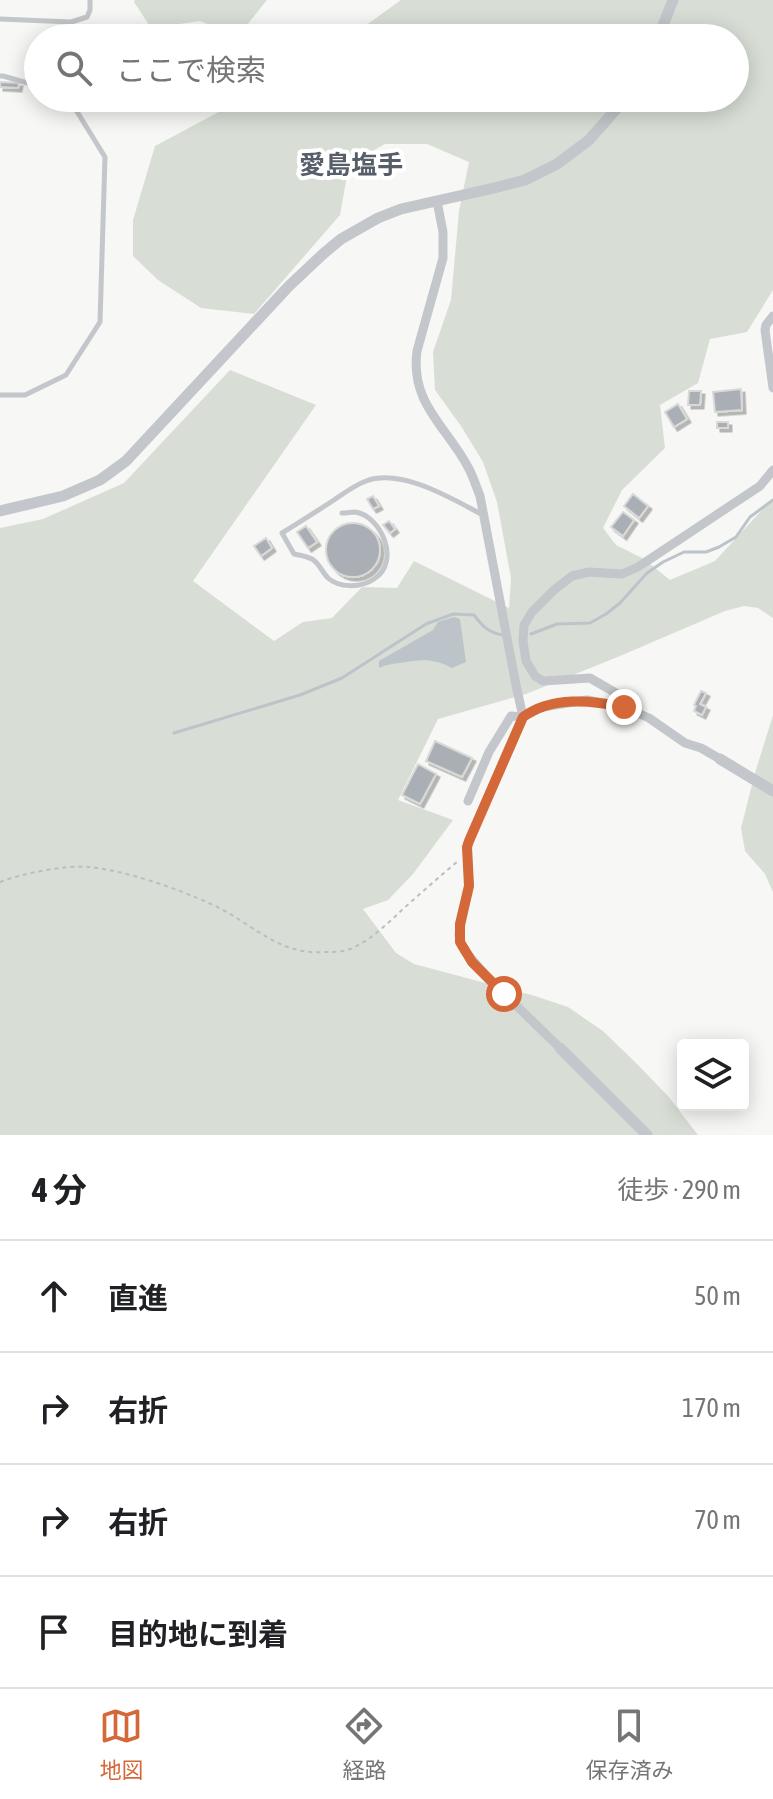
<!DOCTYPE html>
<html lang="ja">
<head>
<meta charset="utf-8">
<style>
  :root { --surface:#fff; --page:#f2f2f2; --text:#202124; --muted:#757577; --line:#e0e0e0; --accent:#d46838 }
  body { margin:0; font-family:"Asap Condensed","Noto Sans JP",sans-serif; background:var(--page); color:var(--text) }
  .controls { position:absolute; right:24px; bottom:24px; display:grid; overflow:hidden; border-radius:8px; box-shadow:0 4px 20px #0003 }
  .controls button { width:72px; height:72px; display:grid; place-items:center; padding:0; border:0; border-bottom:2px solid var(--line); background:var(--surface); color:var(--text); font:40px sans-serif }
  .stop { position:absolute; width:24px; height:24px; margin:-18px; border:6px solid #d46838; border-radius:50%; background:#fff }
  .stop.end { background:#d46838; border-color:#fff; box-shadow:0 2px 8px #0008 }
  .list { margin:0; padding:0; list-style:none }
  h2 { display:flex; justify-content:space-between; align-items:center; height:104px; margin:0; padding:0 32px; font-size:34px }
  h2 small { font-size:26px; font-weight:400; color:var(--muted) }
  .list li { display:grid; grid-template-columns:52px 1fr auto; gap:24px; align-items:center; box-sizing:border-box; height:112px; padding:0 32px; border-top:2px solid var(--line) }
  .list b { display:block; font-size:30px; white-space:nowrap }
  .list em { font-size:26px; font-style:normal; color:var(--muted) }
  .icon { flex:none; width:44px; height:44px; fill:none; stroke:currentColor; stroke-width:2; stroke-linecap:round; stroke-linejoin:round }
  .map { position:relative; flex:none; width:773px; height:1135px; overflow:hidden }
  .search { position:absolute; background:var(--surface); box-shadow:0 4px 20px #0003; left:24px; right:24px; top:24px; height:88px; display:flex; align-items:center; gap:20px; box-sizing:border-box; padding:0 28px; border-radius:44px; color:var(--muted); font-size:30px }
  .sheet { height:552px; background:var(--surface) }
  nav { display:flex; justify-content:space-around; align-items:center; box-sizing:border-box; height:112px; border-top:2px solid var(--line); background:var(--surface); font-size:22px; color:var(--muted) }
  nav a { display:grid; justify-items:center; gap:4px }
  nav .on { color:var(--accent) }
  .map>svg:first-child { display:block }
  .green { fill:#d8ded6 }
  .water { fill:#bcc4c9 }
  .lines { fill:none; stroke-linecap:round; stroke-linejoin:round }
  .stream { stroke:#bcc4c9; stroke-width:3 }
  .building { fill:#a9afb5; stroke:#d9d9d7; stroke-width:2; filter:url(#shadow) }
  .path { stroke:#bbbdc0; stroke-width:2; stroke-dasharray:4 4; stroke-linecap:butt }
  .service { stroke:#c3c6ca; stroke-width:5 }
  .minor { stroke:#c3c6ca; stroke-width:9 }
  .tertiary { stroke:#c3c6ca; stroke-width:11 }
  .route { stroke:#d46838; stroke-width:10 }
  .labels { text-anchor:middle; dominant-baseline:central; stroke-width:8; stroke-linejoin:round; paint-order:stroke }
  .quarter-label { font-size:26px; font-weight:bold; fill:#565f69; stroke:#fff }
</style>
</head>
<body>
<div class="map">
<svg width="773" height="1135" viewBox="0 0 773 1135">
  <defs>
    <filter id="shadow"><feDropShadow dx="3.5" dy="3.5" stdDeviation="0" flood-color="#0004"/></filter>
  </defs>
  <rect width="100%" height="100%" fill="#f7f7f5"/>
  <!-- green -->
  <path class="green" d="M135 0H267L238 36 200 21 151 28 134 2Z
    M401 0H773V290L747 332 710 339 698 383 660 405 665 448 622 490 603 528 616 545 644 559 670 580 715 561 773 498V618L758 608 744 606 725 611 620 656 526 694 438 719 398 800 453 820 413 874 388 900 363 909 396 953 414 964 535 996 568 1007 603 1031 636 1063 668 1096 698 1135H0V528L43 519 124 483 230 370 316 405 193 581 274 641 303 622 332 618 362 587 397 588 414 561 509 608 511 578 497 502 483 462 461 426 435 390 433 352 451 300 459 211 469 162 427 144H385L349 164 340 215 254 314 201 308 158 280 133 256V220L155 146 245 98H735V38H348Z
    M773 715V892L765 874 745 851 741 828 755 773Z"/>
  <!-- water -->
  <path class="water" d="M454 617 460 619 466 662 452 668C431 657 421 660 399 663 391 664 386 665 379 668V661L433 630 438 622Z"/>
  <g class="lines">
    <!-- stream -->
    <path class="stream" d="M531 634 557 624 590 623 606 614 620 603 647 573 663 562 684 552H706L719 547 736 537 750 517 773 500
      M174 733 300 695 342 678 426 624 453 614 474 615C482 626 489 633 503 635"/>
  </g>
  <!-- building -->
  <path class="building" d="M0 82 19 83 18 88 0 87Z
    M741 389 742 410 715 412 713 392Z
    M689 391H701L700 405H688Z
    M678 404 687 419 674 427 665 412Z
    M717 422H728V428H717Z
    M633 494 648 506 639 518 624 506Z
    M373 496 379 506 373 509 367 499Z
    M623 512 634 520 623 536 611 527Z
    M389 521 395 529 390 533 383 525Z
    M326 550a27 27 0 1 1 54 0a27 27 0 1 1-54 0Z
    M306 526 317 542 308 548 297 532Z
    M266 538 272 548 261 556 254 546Z
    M701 691 706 693 700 704 706 707 702 715 694 711 696 706 694 705Z
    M435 741 472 758 462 777 426 761Z
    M418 764 436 774 420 804 402 795Z"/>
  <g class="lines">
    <!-- path -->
    <path class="path" d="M0 882C24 873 64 865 89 867 127 871 176 888 211 904 252 922 277 956 326 952 334 952 343 952 350 949 370 941 387 924 403 909 421 893 439 877 458 861"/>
    <!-- service -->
    <path class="service" d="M0 19 71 22 87 17 90 10V0
      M0 76H3L38 86
      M0 395H25L66 375 100 322 105 157 76 110 57 98
      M342 513C347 513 351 512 355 512 380 515 402 561 374 579 361 588 339 588 328 578 322 572 319 563 312 559 306 556 299 555 294 554L282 533C300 522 317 511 334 500 344 493 355 485 366 481 401 468 451 498 481 514"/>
    <!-- minor -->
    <path class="minor" d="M437 201 443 232V258L417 351C410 403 446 426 468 467 473 476 476 486 480 496L516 685 523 717
      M773 316 766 325 765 330 773 388
      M624 707 621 696 590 678 543 681 535 676 526 661 523 641 524 625 532 612 554 590 572 576 589 572 622 574 638 567 760 486 773 470
      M468 801 489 752 511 716 523 717
      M560 1048 487 977 464 950 460 942 459 934 469 886 467 847 469 841 523 717 542 707 587 700 624 707 649 718 685 743 701 748 720 759"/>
    <!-- tertiary -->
    <path class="tertiary" d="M658 38 673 0
      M0 511 63 496 100 480 126 461 289 286 323 254 341 239 378 218 401 209 494 188 525 180 557 164 589 140 626 98
      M720 759 773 791
      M560 1048 647 1135"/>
  </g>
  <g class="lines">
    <!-- route -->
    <path class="route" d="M504 994 472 962 460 942V924L469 886 467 847 469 841 523 717C552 696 591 700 624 707"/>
  </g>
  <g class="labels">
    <!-- quarter labels -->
    <g class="quarter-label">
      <text x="351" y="165">愛島塩手</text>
    </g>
  </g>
</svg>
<div class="controls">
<button><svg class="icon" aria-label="layers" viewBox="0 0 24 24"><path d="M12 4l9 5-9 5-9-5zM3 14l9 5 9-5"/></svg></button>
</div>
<div class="stop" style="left:504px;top:994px"></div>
<div class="stop end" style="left:624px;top:707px"></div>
<div class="search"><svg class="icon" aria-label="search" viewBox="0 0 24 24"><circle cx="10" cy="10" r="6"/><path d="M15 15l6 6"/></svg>ここで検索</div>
</div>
<section class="sheet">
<h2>4 分<small>徒歩 · 290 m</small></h2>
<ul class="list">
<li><svg class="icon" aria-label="ahead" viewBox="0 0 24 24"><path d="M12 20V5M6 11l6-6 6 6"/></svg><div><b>直進</b></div><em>50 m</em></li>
<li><svg class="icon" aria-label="right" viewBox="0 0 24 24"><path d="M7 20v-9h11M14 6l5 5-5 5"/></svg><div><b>右折</b></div><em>170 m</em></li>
<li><svg class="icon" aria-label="right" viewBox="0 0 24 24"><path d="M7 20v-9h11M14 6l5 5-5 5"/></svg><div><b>右折</b></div><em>70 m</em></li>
<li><svg class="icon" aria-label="arrive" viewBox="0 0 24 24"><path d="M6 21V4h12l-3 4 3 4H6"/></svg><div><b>目的地に到着</b></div></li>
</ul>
</section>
<nav>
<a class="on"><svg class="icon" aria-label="map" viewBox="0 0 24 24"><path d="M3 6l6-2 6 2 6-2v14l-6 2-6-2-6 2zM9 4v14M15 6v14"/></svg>地図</a>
<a><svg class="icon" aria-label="directions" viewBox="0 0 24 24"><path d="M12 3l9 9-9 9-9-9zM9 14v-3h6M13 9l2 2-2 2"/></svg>経路</a>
<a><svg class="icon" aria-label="saved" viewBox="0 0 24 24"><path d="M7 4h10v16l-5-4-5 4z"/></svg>保存済み</a>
</nav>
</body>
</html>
